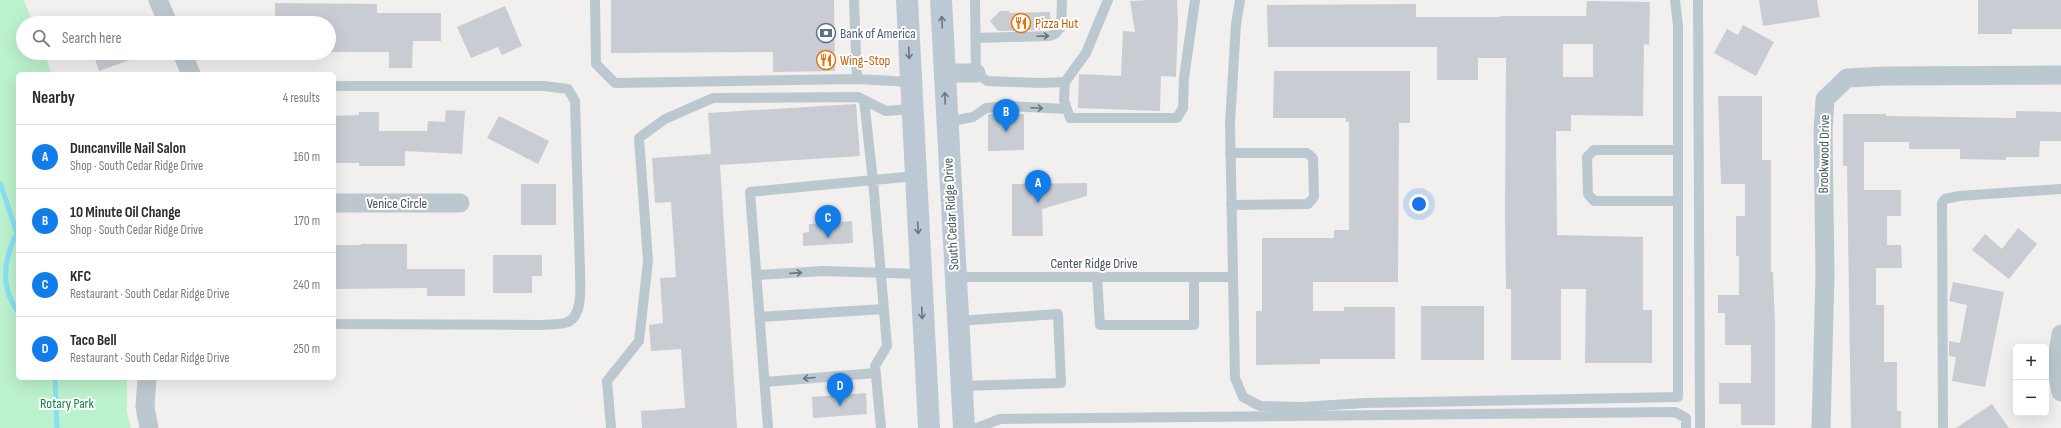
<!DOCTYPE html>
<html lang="en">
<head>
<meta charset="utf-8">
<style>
  :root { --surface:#fff; --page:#f2f2f3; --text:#2b2b33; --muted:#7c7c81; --line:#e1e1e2; --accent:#127de9 }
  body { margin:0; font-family:"Sofia Sans Condensed",sans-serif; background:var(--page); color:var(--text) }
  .controls { position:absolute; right:12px; bottom:12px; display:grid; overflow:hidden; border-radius:6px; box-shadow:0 4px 16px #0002 }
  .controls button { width:36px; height:36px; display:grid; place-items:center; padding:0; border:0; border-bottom:1px solid var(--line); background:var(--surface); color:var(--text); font:20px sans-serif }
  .you { position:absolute; left:1419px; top:204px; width:14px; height:14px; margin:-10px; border:3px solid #fff; border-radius:50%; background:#1a73e8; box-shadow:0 0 0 6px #1a73e833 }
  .badge { display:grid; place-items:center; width:26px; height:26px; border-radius:50%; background:var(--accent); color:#fff; font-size:13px; font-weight:700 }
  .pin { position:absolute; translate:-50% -33px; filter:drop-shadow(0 1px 2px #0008) }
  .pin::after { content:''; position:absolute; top:21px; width:14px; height:12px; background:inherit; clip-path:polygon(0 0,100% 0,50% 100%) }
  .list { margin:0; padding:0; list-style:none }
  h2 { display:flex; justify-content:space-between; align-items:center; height:52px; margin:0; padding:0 16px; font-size:17px }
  h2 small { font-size:13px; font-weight:400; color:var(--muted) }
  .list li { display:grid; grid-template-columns:26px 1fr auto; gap:12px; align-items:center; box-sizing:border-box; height:64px; padding:0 16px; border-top:1px solid var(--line) }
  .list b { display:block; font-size:15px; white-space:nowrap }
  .list p { margin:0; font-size:13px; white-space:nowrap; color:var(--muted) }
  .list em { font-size:13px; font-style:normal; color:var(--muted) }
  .icon { flex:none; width:22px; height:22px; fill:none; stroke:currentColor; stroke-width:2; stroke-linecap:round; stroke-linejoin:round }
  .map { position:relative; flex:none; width:2061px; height:428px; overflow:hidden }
  .search { position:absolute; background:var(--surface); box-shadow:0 4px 16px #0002; left:16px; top:16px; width:320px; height:44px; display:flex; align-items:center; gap:10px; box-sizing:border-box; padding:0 14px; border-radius:22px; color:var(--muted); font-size:15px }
  .panel { position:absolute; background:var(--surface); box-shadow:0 4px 16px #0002; left:16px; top:72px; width:320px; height:308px; border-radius:6px }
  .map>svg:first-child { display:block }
  .green { fill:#bcf1cd }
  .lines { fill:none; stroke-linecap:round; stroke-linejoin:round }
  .stream { stroke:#87e0f0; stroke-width:5 }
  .building { fill:#c9ccd2; fill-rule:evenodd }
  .service { stroke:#bcc8cf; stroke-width:10 }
  .minor { stroke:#bcc8cf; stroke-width:19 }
  .secondary { stroke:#bcc9d4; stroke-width:22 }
  .oneway { stroke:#697781 }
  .oneway2 { stroke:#69777f }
  .labels { text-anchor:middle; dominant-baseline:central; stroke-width:4; stroke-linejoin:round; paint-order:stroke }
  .food-label { font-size:14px; fill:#c56008; stroke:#fff; text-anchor:start }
  .service-label { font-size:14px; fill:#4e5e75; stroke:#fff; text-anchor:start }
  .street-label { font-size:14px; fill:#46545d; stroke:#fff }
  .park-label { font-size:14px; fill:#138244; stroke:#fff }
</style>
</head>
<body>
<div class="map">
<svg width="2061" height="428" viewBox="0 0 2061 428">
  <rect width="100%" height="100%" fill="#f2efef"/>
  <!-- green -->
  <path class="green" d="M0 0H24L33 23H23V53H44L52 74H18V378H127V412L131 428H0Z"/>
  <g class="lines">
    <!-- stream -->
    <path class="stream" d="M0 183 17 233C3 260 0 287 18 312
      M55 378 57 428"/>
  </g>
  <!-- building -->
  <path class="building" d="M611 0H834L835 71 773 72V52L611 53Z
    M1150 0H1177L1178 21 1176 77 1161 76 1160 111 1078 108 1079 74 1121 76 1123 31 1135 32 1130 1Z
    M1759 0H1817L1820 17 1763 26Z
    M1978 0H2061V29H2012V34H1978Z
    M1587 1 1650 2 1649 45 1644 44 1643 116 1571 115V131H1556L1557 235 1643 237V310H1652V363H1585L1586 289H1561V360H1511V289H1506L1505 215 1506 58H1478V80H1437V47H1268L1267 5 1416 4V17H1500V16H1586ZM1563 44H1593V77H1563Z
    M275 3 377 4V13H441V41H413L412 68H389V52H329V23H275Z
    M505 6 522 46 502 55 498 47 471 58 457 27Z
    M1000 11H1009L1010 13 1050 12 1051 25H1041L1040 30 998 31 990 21Z
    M1743 25 1774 42 1756 76 1714 53 1727 29 1738 35Z
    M93 53H144V55L99 71Z
    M1274 71H1410V123H1399L1398 282H1313V311H1344V307H1395V359H1320V364L1256 365V311H1262V238H1334V230H1349V122H1346V118H1273Z
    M1718 96H1762V160H1771V272H1773L1775 326V425H1741V404H1719V383H1751V345H1725V313H1718V295H1739V256H1736V216H1745V184H1721Z
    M856 104 860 156 720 165 737 428H642L641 411 685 408 681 349 651 351 649 325 663 323 660 278 676 277 671 202 655 203 652 158 711 154 708 113Z
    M446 110 465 111 462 154 405 151V166H359V163H334V116L359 115V112H379V131H427L428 121 445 122Z
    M2016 111 2061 112V141H2040L2039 157H2006V160L1960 159V149H1909V142H1864V190H1901V216H1887V245H1901L1902 268H1876V305H1884V362H1897V411H1901V428H1851L1847 166H1843V114H1886V116L2016 118Z
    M988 114H1024V150L988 151Z
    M499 116 549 141 538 164 487 138Z
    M1087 183V196L1042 209 1043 236H1012V184Z
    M521 184H556V225H521Z
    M852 221 853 243 803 246V233L809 232V224Z
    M2018 228 2037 244 2009 279 1972 250 1985 234 2002 249Z
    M361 244H407V269H465V296H427V288L334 289V245H361Z
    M493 255H542V276H532V293H493Z
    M1953 282 2004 292 1985 387 1952 381 1956 357 1949 356V341L1960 343 1967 305 1949 301Z
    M1421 306H1484V360H1421Z
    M866 393 867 414 813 418 812 397Z
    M1992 404 2009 428H1956Z"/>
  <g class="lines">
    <!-- service -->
    <path class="service" d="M595 0 596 64 615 83 857 79
      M854 0 857 79 911 82
      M975 0 976 73 987 81 1040 83 1065 82 1086 53 1108 0
      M1240 0 1236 24 1230 123 1235 378 1243 397 1260 406 1301 407 1365 403 1678 397V26L1675 0
      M1698 0 1700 428
      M976 38 1049 36 1055 34 1061 27 1062 0
      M1065 82 1064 100 1070 118H1177L1183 108 1184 78 1195 0
      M334 86H544L568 89 575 101 580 271C580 286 584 318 565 323 558 325 549 324 542 325L334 324
      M864 100 873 181 887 346 875 366 881 428
      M946 122 973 117 986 108 1008 106 1067 109
      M1678 150H1594L1587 157 1588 194 1594 201H1678
      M1230 153H1307L1313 158 1314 197 1308 204 1231 205
      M757 275 823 271 920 274
      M954 277H1233
      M1097 277 1100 325H1194V277
      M760 317 883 309
      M957 321 1058 314 1061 383 961 386
      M765 382 876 373
      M611 428 607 381 639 341 648 261 639 138 665 119 713 98 858 97 886 111 912 109
      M768 428 750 192 915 176
      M977 428 1000 419 1675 412 1686 418V428
      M1943 428 1942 203 1945 199 1959 196 2061 189"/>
    <!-- minor -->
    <path class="minor" d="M158 0 168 23
      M182 53 191 74
      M944 73H976
      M334 203H460
      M2061 334 2056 365 2061 392
      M147 378 145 407 149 428
      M1821 428 1825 274 1823 131 1825 99 1847 78 1886 76 2061 75"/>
    <!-- secondary -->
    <path class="secondary" d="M907 0 929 428
      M941 0 964 428"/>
  </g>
  <!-- one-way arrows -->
  <defs><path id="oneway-shaft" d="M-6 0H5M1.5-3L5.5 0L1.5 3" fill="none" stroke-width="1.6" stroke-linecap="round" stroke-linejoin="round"/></defs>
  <g class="oneway">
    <use href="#oneway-shaft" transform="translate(942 22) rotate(-93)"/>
    <use href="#oneway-shaft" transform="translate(909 53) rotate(87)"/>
    <use href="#oneway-shaft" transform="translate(945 98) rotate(-93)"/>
    <use href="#oneway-shaft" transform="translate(918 228) rotate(87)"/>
    <use href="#oneway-shaft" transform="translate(922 313) rotate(87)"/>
  </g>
  <g class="oneway2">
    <use href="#oneway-shaft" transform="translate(1043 36) rotate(-2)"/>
    <use href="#oneway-shaft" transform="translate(1037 108) rotate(3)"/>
    <use href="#oneway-shaft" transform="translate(796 273) rotate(-4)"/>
    <use href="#oneway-shaft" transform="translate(809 378) rotate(175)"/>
  </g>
  <!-- icons -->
  <defs>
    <g id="restaurant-ring" transform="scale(1)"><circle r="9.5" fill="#fff" stroke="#e8710a" stroke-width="1.5"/><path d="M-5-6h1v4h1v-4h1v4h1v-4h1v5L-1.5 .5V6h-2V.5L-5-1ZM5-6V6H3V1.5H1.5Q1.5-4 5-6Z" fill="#e8710a"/></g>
    <g id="bank-ring" transform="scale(1)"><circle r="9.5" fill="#fff" stroke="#5c6f8a" stroke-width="1.5"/><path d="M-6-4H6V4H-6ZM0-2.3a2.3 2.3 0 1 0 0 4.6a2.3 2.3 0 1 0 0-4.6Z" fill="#5c6f8a"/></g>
  </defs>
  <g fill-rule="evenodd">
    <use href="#restaurant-ring" x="1021" y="23"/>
    <use href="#bank-ring" x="826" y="33"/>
    <use href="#restaurant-ring" x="826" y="60"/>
  </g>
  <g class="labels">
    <!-- food labels -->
    <g class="food-label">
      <text x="1035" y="23">Pizza Hut</text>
      <text x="840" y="60">Wing-Stop</text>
    </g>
    <!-- service labels -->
    <g class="service-label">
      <text x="840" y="33">Bank of America</text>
    </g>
    <!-- street labels -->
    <g class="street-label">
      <text transform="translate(1824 154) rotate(-89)">Brookwood Drive</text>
      <text x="397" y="203">Venice Circle</text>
      <text transform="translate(951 214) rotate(-93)">South Cedar Ridge Drive</text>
      <text x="1094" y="263">Center Ridge Drive</text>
    </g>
    <!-- park labels -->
    <g class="park-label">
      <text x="67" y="403">Rotary Park</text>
    </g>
  </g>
</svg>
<div class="controls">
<button>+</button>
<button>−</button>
</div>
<div class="you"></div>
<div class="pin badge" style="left:1038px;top:203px">A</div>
<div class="pin badge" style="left:1006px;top:132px">B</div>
<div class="pin badge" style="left:828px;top:238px">C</div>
<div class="pin badge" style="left:840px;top:406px">D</div>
<div class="search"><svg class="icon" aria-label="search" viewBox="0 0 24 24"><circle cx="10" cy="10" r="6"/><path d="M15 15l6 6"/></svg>Search here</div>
<section class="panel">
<h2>Nearby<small>4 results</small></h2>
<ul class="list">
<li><span class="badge">A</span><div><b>Duncanville Nail Salon</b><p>Shop · South Cedar Ridge Drive</p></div><em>160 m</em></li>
<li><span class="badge">B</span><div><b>10 Minute Oil Change</b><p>Shop · South Cedar Ridge Drive</p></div><em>170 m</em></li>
<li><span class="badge">C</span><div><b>KFC</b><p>Restaurant · South Cedar Ridge Drive</p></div><em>240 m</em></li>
<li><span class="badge">D</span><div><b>Taco Bell</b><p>Restaurant · South Cedar Ridge Drive</p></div><em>250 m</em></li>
</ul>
</section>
</div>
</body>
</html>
